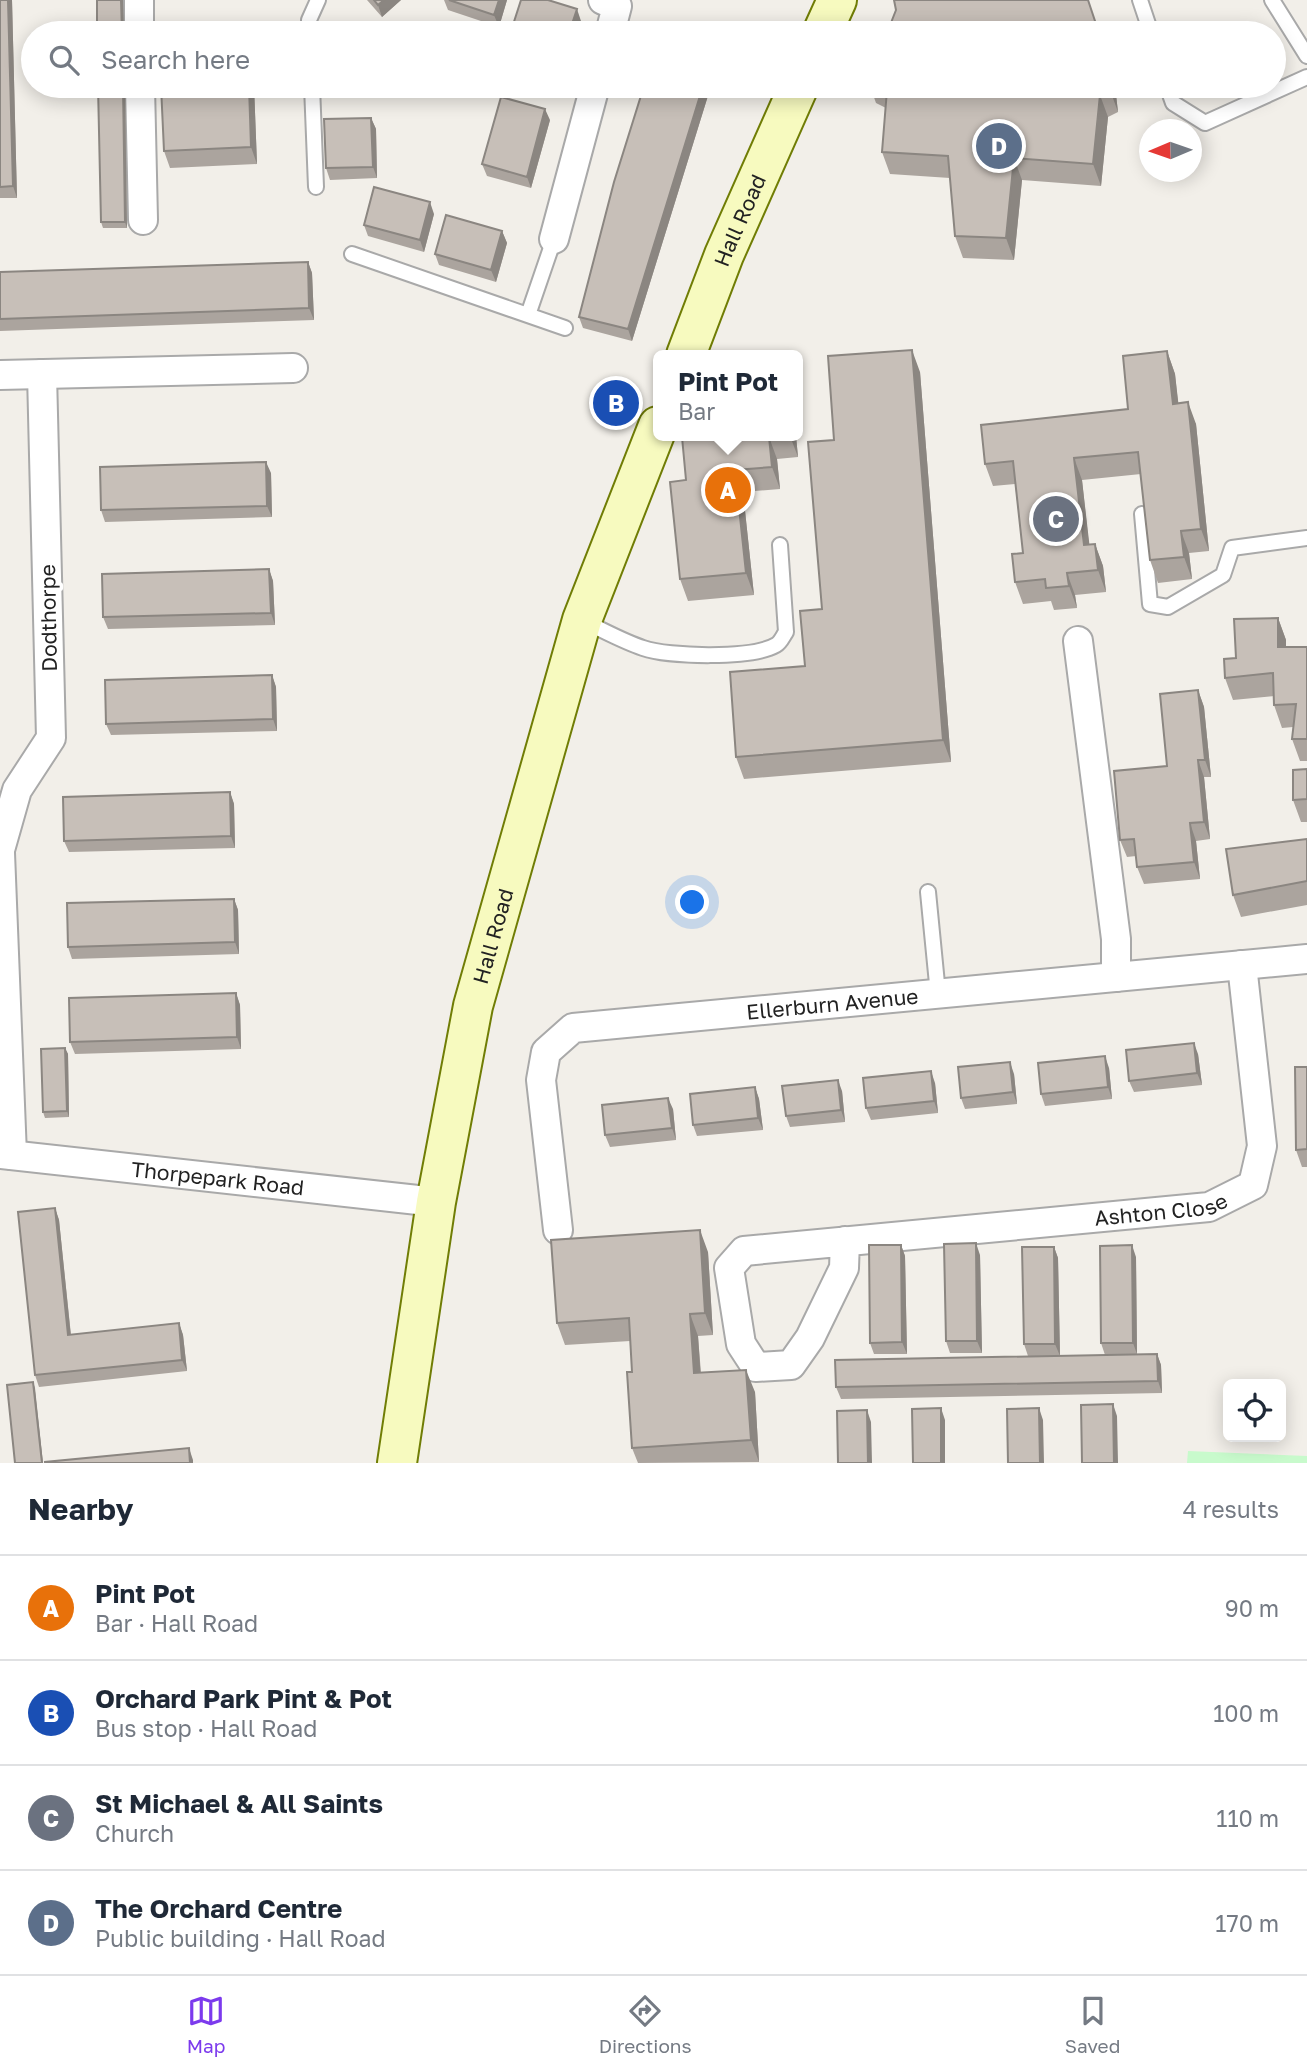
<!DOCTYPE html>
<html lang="en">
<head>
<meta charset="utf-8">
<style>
  :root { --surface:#fff; --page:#f6f6f7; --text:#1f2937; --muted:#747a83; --line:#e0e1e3; --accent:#7c3aed }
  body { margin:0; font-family:"Golos Text",sans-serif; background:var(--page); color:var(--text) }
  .controls { position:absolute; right:21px; bottom:21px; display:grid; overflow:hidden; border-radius:10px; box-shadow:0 4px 18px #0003 }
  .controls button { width:63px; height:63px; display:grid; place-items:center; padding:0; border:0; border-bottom:2px solid var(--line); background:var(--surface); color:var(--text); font:35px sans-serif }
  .compass { position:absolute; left:1139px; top:119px; width:63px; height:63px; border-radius:50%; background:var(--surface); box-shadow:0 4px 18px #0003; rotate:268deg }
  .you { position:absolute; left:693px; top:903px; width:24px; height:24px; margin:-18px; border:5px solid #fff; border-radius:50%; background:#1a73e8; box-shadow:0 0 0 10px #1a73e833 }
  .badge { display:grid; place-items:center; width:46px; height:46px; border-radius:50%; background:var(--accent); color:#fff; font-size:23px; font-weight:700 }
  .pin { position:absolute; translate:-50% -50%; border:4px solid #fff; box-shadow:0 2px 7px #0006 }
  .popup { position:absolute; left:653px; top:350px; width:150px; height:91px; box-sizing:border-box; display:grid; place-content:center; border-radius:10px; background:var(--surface); filter:drop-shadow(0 2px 5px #0005); font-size:23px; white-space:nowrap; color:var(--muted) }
  .popup b { font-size:26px; color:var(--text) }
  .popup::after { content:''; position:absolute; left:50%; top:100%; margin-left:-14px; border:14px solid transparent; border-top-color:var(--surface) }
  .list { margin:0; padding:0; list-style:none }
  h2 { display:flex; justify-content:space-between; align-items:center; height:91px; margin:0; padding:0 28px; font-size:30px }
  h2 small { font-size:23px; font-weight:400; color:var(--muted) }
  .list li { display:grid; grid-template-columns:46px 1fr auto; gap:21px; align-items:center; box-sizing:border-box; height:105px; padding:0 28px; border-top:2px solid var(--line) }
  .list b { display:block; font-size:26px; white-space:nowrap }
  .list p { margin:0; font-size:23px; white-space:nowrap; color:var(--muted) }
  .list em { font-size:23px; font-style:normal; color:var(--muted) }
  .icon { flex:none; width:38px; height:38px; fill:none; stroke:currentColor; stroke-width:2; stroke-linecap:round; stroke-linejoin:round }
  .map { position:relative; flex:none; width:1307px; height:1463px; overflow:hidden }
  .search { position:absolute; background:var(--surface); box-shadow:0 4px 18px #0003; left:21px; right:21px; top:21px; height:77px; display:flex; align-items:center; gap:18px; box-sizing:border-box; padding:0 24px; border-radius:38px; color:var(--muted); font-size:26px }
  .sheet { height:511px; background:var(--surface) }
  nav { display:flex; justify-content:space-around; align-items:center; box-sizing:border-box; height:98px; border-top:2px solid var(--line); background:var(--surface); font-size:19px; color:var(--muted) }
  nav a { display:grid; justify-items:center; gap:4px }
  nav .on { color:var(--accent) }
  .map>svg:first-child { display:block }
  .park { fill:#c8facc }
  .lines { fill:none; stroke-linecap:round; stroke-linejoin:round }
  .lane-casing { stroke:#a9a9a9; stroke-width:18 }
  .street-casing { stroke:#a9a9a9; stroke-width:32 }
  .secondary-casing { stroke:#707d05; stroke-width:42 }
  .lane { stroke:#fff; stroke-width:14 }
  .street { stroke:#fff; stroke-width:28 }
  .secondary { stroke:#f7fabf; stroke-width:38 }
  .wall { fill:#aba49e }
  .shaded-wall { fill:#8b8681 }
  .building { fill:#c7bfb8; stroke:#8b8681; stroke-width:2 }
  .labels { text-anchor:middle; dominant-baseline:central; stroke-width:7; stroke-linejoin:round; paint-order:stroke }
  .street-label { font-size:21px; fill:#222; stroke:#fff }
</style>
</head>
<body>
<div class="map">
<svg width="1307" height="1463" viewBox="0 0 1307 1463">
  <rect width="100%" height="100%" fill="#f2efe9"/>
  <!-- park -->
  <path class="park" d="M1188 1451 1307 1456V1463H1187Z"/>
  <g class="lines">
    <!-- lane casing -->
    <g class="lane-casing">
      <path id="lane" d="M1140 0 1151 33
        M1272 0 1307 56
        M310 33 309 20 318 0
        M312 86 316 187
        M1167 86 1173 103 1205 123 1307 77
        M352 254 565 328
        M528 315 554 239
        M1142 514 1150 604 1168 607 1223 575 1232 548 1307 538
        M583 621C603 630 622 641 643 648 669 657 752 659 776 645 781 642 783 636 786 632L780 545
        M928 892 938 994"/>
    </g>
    <!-- street casing -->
    <g class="street-casing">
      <g id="street">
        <path d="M139 0V33"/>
        <path d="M603 0 617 6 610 33"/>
        <path d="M140 86 143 220"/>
        <path d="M554 239 595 86"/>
        <path d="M0 375 293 368"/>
        <path d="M1078 641 1116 939V977"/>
        <path d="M0 850 17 790 51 738 42 374"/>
        <path d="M0 853 12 1155"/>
        <path id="s1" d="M0 1154 436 1202"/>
        <path id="s2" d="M558 1230 541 1080 546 1052 573 1028 1307 959"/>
        <path id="s3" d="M845 1241 844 1268 810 1338 791 1365 756 1367 741 1344 729 1268 744 1251 1209 1207 1253 1185 1262 1146 1242 965"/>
      </g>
    </g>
    <!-- secondary casing -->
    <g class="secondary-casing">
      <g id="secondary">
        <path d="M822 33 837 0"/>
        <path id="s4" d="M686 355 724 255 799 86"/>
        <path id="s5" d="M397 1463 436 1202 473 1006 582 620 658 426"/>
      </g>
    </g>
    <!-- lane -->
    <use href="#lane" class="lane"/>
    <!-- street -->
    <use href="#street" class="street"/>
    <!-- secondary -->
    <use href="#secondary" class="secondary"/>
  </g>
  <!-- wall -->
  <path class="wall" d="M0 0H12L17 198H0Z
    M367 0H401L382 17Z
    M444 0H507L499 27 448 10Z
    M98 86H125L127 228H103L101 222Z
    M161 86H254L257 164 170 168 164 151Z
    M323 86H372L373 95 327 97Z
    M644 86H711L632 341 583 328 579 317Z
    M870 86H1115L1118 112 1108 117 1101 186 1022 180 1014 260 963 258 955 236 950 178 890 174 882 152 886 108 876 103Z
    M371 118 376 129 377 178 330 180 326 168Z
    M550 120 531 188 487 176 482 164Z
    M434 214 424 252 368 236 364 225Z
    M502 231 507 243 496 282 439 265 435 254Z
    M308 262 312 273 314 320 0 331V272Z
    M1167 351 1175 374 1178 403 1196 424 1209 551 1189 553 1192 579 1158 583 1150 560 1141 474 1082 480 1089 545 1095 544 1103 566 1106 592 1075 595 1077 608 1054 610 1051 601 1023 604 1015 582 1023 553 1015 484 993 486 985 464 1128 409Z
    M920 372 951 762 744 779 736 757 805 666 822 609 834 440Z
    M692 436H796L798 457 777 459 780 489 743 492 754 595 688 601 680 579 686 480Z
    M271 473 272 517 105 522 101 510Z
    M269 569 273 581 275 625 108 629 103 617Z
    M1278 618 1286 640V647H1307V761H1300L1292 739 1293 727 1282 728 1274 705V696L1233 700 1225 678 1236 658Z
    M272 675 276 687 277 731 111 735 106 724Z
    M1198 690 1204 707 1211 777H1204L1210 839 1196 841 1200 879 1144 884 1137 867 1136 856 1127 857 1120 840 1167 766Z
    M1307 769V822H1301L1293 800Z
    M230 792 234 804 235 848 69 852 64 841Z
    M1307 839V905L1241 917 1233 895Z
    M234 899 238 910 239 954 72 959 68 947Z
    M236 993 240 1005 241 1049 75 1054 70 1042Z
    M65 1048 68 1054 69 1117 45 1118 43 1112Z
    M1198 1054 1202 1085 1134 1092 1129 1081Z
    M1307 1067V1167H1302L1296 1150Z
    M1109 1068 1112 1099 1045 1106 1041 1094Z
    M1014 1074 1017 1104 965 1109 961 1098Z
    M935 1083 938 1113 871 1120 866 1108Z
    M755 1087 759 1099 763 1130 697 1136 693 1125Z
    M842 1091 845 1122 790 1127 786 1116Z
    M673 1109 676 1140 610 1147 605 1135Z
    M55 1208 59 1220 71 1335 179 1323 183 1335 187 1371 39 1387 35 1375Z
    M901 1245 905 1256 907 1354H874L870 1343Z
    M1054 1247 1058 1258 1060 1356H1028L1024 1344Z
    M708 1252 713 1335 698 1336 701 1373 755 1392 759 1462 638 1463 632 1448V1372L630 1341 565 1345 557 1323Z
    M980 1255 982 1353H950L946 1341Z
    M1136 1257 1137 1354H1157L1161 1365 1162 1393 841 1399 836 1387 1105 1355 1101 1343Z"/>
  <!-- shaded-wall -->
  <path class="shaded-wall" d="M8 0H12L17 198 13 186Z
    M121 0H123L124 33H122Z
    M384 0H401L382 17 378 5Z
    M499 0H507L499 27 494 15Z
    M577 9 581 21 577 33H569Z
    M123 86H125L127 228 125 222Z
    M249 86H254L257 164 251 147Z
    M703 86H711L632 341 628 329Z
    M1109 86H1115L1118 112 1110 90Z
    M1100 95 1108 117 1101 186 1093 164Z
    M545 109 550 120 531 188 527 177Z
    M371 118 376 129 377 178 373 167Z
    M1014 158 1022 180 1014 260 1006 238Z
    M430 202 434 214 424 252 420 240Z
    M502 231 507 243 496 282 491 270Z
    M308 262 312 273 314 320 309 308Z
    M912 350 920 372 951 762 943 740Z
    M1167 351 1175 374 1181 426 1173 404Z
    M1188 402 1196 424 1209 551 1201 529Z
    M790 436H796L798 457Z
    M769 437 777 459 780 489 772 467Z
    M1074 458 1082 480 1092 567 1084 545Z
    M266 462 271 473 272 517 267 506Z
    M735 470 743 492 754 595 746 573Z
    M1181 531 1189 553 1192 579 1184 557Z
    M1095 544 1103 566 1106 592 1098 570Z
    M269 569 273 581 275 625 271 613Z
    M1067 573 1075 595 1077 608 1069 586Z
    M1278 618 1286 640V669L1278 647Z
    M272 675 276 687 277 731 273 719Z
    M1198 690 1204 707 1211 777 1205 760Z
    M1198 760 1204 777 1210 839 1204 822Z
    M230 792 234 804 235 848 231 836Z
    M1190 823 1196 841 1200 879 1194 862Z
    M234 899 238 910 239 954 235 942Z
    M236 993 240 1005 241 1049 237 1037Z
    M1194 1043 1198 1054 1202 1085 1197 1073Z
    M65 1048 68 1054 69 1117 67 1111Z
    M1105 1056 1109 1068 1112 1099 1108 1087Z
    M1010 1062 1014 1074 1017 1104 1013 1092Z
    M931 1071 935 1083 938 1113 934 1101Z
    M838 1080 842 1091 845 1122 841 1110Z
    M755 1087 759 1099 763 1130 758 1118Z
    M668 1098 673 1109 676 1140 672 1128Z
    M55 1208 59 1220 72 1347 68 1335Z
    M700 1230 708 1252 713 1335 705 1313Z
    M976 1243 980 1255 982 1353 977 1341Z
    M901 1245 905 1256 907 1354 902 1342Z
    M1132 1245 1136 1257 1137 1354 1133 1343Z
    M1054 1247 1058 1258 1060 1356 1055 1344Z
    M690 1314 698 1336 702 1395 694 1373Z
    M179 1323 183 1335 187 1371 182 1360Z
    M1157 1354 1161 1365 1162 1393 1158 1381Z
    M746 1370 755 1392 759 1462 751 1440Z
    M33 1382 35 1388 43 1463H42Z
    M1113 1404 1117 1416 1118 1463H1114Z
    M941 1408 945 1420V1463H941Z
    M1039 1408 1043 1420 1044 1463H1040Z
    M867 1410 871 1422 872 1463H868Z
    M189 1448 193 1460V1463H190Z"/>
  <!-- building -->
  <path class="building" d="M0 0H8L13 186 0 187Z
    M97 0H121L122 33H97Z
    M374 0H384L378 5Z
    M449 0H499L494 15Z
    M521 0H548L577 9 569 33H517L511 31Z
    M894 0H1088L1099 33H887L896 10Z
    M247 31V33H184Z
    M98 86H123L125 222H101Z
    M161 86H249L251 147 164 151Z
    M644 86H703L628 329 579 317 614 182Z
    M878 86H1109L1110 90 1100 95 1093 164 1014 158 1006 238 955 236 948 156 882 152 887 90Z
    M501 97 545 109 527 177 482 164Z
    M371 118 373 167 326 168 324 119Z
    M374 187 430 202 420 240 364 225Z
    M446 215 502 231 491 270 435 254Z
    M308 262 309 308 0 319V272Z
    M912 350 943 740 736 757 730 672 805 666 800 611 822 609 808 442 834 440 828 356Z
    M1167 351 1173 404 1188 402 1201 529 1181 531 1184 557 1150 560 1138 452 1074 458 1084 545 1095 544 1098 570 1067 573 1069 586 1046 588 1045 579 1015 582 1012 554 1023 553 1013 461 985 464 981 425 1128 409 1123 356Z
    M692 436H783L769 437 772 467 735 470 746 573 680 579 670 482 686 480 682 437Z
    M266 462 267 506 101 510 100 467Z
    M269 569 271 613 103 617 102 574Z
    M1278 618V647H1307V739H1292L1296 704 1274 705 1273 673 1225 678 1224 659 1236 658 1234 619Z
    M272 675 273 719 106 724 105 680Z
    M1198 690 1205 760H1198L1204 822 1190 823 1194 862 1137 867 1134 839 1120 840 1114 771 1167 766 1160 694Z
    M1307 769V799L1293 800V770Z
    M230 792 231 836 64 841 63 797Z
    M1307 839V881L1233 895 1226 849Z
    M234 899 235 942 68 947 67 903Z
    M236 993 237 1037 70 1042 69 998Z
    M1194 1043 1197 1073 1129 1081 1126 1050Z
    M65 1048 67 1111 43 1112 41 1049Z
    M1105 1056 1108 1087 1041 1094 1038 1063Z
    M1010 1062 1013 1092 961 1098 958 1067Z
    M1295 1067H1307V1149L1296 1150Z
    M931 1071 934 1101 866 1108 863 1078Z
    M838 1080 841 1110 786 1116 782 1086Z
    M755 1087 758 1118 693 1125 690 1094Z
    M668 1098 672 1128 605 1135 602 1105Z
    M55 1208 68 1335 179 1323 182 1360 35 1375 18 1212Z
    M700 1230 705 1313 690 1314 694 1373 746 1370 751 1440 632 1448 627 1372H632L629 1318 557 1323 551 1240Z
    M976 1243 977 1341H946L944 1244Z
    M869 1245H901L902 1342 870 1343Z
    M1132 1245 1133 1343H1101L1100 1246Z
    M1022 1247H1054L1055 1344H1024Z
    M1157 1354 1158 1381 836 1387 835 1360Z
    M33 1382 42 1463H15L7 1385Z
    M1113 1404 1114 1463H1082L1081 1405Z
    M941 1408V1463H913L912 1409Z
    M1039 1408 1040 1463H1008L1007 1409Z
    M867 1410 868 1463H838L837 1411Z
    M189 1448 190 1463H45V1462Z"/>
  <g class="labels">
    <!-- street labels -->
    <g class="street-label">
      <text stroke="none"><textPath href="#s4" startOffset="145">Hall Road</textPath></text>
      <text transform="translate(48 618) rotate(-91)">Dodthorpe</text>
      <text stroke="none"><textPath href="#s5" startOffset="536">Hall Road</textPath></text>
      <text stroke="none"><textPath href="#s2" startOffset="476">Ellerburn Avenue</textPath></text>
      <text stroke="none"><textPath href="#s1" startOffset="219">Thorpepark Road</textPath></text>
      <text stroke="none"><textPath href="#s3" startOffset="719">Ashton Close</textPath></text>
    </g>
  </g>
</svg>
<div class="controls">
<button><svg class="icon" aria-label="locate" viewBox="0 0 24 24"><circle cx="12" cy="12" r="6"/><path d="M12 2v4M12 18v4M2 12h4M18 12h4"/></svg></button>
</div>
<svg class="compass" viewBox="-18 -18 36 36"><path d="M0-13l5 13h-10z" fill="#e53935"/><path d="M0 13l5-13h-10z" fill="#747a83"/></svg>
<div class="you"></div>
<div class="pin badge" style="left:728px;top:490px;background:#e8710a">A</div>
<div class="popup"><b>Pint Pot</b>Bar</div>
<div class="pin badge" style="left:616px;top:403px;background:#1a4fb4">B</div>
<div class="pin badge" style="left:1056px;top:519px;background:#6b7280">C</div>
<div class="pin badge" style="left:999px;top:146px;background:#5c6f8a">D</div>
<div class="search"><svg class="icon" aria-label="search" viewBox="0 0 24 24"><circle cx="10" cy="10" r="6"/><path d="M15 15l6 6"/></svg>Search here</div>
</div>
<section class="sheet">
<h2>Nearby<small>4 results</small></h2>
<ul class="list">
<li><span class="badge" style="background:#e8710a">A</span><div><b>Pint Pot</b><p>Bar · Hall Road</p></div><em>90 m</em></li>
<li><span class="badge" style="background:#1a4fb4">B</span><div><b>Orchard Park Pint &amp; Pot</b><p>Bus stop · Hall Road</p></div><em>100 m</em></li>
<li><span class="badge" style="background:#6b7280">C</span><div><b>St Michael &amp; All Saints</b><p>Church</p></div><em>110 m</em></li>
<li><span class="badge" style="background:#5c6f8a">D</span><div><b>The Orchard Centre</b><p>Public building · Hall Road</p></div><em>170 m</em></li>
</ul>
</section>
<nav>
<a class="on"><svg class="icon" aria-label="map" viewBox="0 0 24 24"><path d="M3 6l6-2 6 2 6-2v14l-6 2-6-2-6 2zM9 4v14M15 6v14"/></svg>Map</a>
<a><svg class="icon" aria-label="directions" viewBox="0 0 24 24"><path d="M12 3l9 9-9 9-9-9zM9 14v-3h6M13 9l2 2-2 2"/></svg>Directions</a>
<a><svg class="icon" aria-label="saved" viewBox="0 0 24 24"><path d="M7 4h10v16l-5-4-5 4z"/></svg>Saved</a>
</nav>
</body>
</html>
